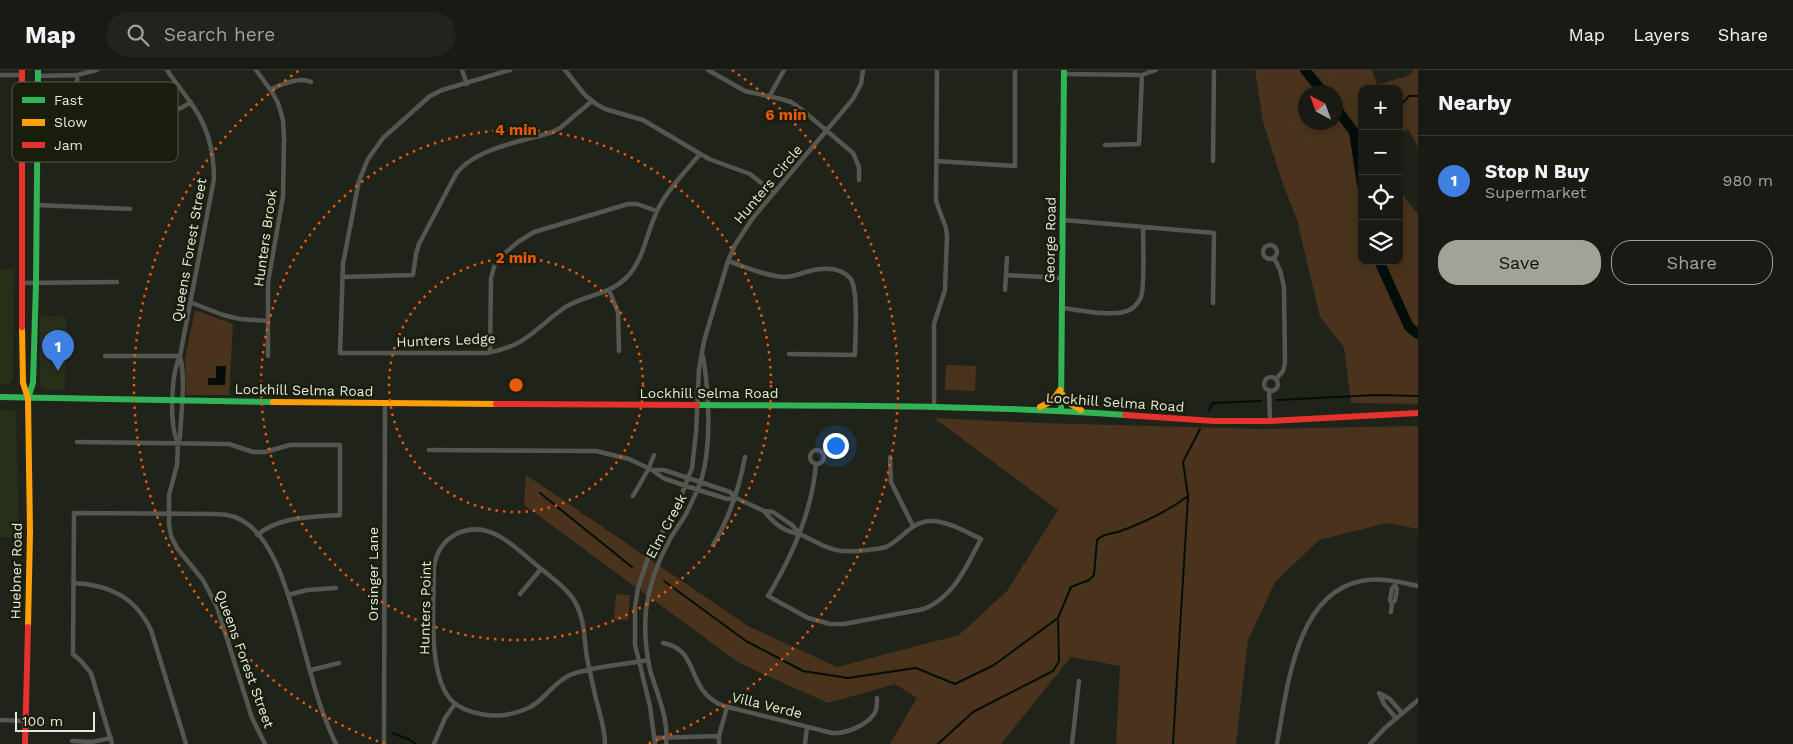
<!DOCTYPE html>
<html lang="en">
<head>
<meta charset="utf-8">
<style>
  :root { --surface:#181a13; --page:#21231c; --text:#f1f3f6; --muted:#9fa1a0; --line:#363833; --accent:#a0a498 }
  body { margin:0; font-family:"Work Sans",sans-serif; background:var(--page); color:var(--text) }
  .controls { position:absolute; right:15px; top:15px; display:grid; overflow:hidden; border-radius:10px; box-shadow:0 2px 12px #0003 }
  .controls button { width:45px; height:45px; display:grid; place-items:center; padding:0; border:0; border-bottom:1px solid var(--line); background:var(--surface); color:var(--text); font:25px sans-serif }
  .compass { position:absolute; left:1298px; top:15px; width:45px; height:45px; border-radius:50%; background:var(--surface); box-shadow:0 2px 12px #0003; rotate:319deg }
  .scale { position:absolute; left:15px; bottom:12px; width:80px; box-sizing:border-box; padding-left:5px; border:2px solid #e5e9dd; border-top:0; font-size:14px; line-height:18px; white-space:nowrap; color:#e5e9dd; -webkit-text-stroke:4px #181d0c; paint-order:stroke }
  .you { position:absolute; left:835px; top:375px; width:18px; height:18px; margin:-12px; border:4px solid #fff; border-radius:50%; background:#1a73e8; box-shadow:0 0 0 8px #1a73e833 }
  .badge { display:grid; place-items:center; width:32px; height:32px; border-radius:50%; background:var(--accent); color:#fff; font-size:16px; font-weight:700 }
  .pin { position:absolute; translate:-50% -41px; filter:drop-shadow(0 1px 2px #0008) }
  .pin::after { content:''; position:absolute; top:26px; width:18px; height:15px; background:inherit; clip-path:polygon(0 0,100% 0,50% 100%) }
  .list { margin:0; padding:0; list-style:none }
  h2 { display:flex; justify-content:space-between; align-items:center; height:65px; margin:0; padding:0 20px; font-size:21px }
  h2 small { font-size:16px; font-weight:400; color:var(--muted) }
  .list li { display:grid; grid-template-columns:32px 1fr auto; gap:15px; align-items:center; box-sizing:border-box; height:90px; padding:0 20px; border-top:1px solid var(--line) }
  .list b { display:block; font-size:19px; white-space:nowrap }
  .list p { margin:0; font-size:16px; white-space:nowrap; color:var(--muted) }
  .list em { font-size:16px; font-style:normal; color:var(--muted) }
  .actions { display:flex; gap:10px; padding:15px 20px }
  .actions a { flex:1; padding:11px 0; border:1px solid var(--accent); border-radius:20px; text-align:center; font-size:18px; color:var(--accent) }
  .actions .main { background:var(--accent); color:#111 }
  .icon { flex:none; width:28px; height:28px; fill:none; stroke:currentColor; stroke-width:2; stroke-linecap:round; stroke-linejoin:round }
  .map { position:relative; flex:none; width:1418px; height:674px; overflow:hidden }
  header { display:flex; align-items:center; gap:30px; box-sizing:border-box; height:70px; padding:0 25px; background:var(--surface); border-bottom:1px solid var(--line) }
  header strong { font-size:24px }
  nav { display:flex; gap:28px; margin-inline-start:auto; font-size:18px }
  .search { width:350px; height:45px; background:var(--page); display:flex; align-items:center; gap:12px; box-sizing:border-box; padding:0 18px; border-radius:28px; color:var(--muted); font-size:19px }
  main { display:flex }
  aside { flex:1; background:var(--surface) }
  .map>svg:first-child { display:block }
  .built { fill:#282f19 }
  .green { fill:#49331c; fill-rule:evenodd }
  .water { fill:#030e0b }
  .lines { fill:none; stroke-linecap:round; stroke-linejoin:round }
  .stream { stroke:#030e0b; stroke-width:2 }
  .river { stroke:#030e0b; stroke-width:10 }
  .street { stroke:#565651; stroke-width:4.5 }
  .fast { stroke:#30b455; stroke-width:6 }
  .slow { stroke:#ff9f0a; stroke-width:6 }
  .jam { stroke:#e5322d; stroke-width:6 }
  .ring { fill:none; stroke:#e8590c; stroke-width:2.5; stroke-dasharray:2.5 5 }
  .labels { text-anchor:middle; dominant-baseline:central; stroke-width:5; stroke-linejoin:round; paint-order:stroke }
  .street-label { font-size:14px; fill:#e5e9dd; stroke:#181d0c }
  .key { fill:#181d0c; stroke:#565a4b; stroke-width:1 }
  .key-label { font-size:14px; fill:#e5e9dd }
  .centre { fill:#e8590c; stroke:#181d0c; stroke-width:2.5 }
  .ring-label { font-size:15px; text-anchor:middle; font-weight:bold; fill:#e8590c; stroke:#181d0c; stroke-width:5; stroke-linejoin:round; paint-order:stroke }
</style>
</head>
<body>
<header>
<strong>Map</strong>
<div class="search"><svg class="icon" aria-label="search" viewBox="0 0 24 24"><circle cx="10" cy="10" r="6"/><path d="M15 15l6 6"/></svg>Search here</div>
<nav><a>Map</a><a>Layers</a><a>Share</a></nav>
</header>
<main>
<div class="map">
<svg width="1418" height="674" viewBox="0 0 1418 674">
  <rect width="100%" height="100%" fill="#202319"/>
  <!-- built -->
  <path class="built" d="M0 199H14L13 309 9 315 0 314Z
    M40 245 66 247 65 320H44L40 316Z
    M0 339 16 341 19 467H0Z"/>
  <!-- green -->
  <path class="green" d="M1255 0H1372L1377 15 1410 5 1414 0H1418V77L1408 59 1399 64V19H1362V191H1399V119L1418 145V334L1351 333 1344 277 1320 247 1297 150 1282 111 1263 52ZM1306 22H1336V52H1306Z
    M195 240 233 254 229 325H186L185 289Z
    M946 295 976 296 975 321 945 320Z
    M934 348 1041 353 1262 359 1418 356V459L1387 453 1319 470 1275 512 1248 570 1236 674H1116L1120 596 1071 587 1001 674H890L917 628 895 614 828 633 739 593 524 435 526 405 748 556 837 597 959 565 1007 521 1058 440Z
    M616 524 630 525 628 550 614 549Z"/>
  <!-- water -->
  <path class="water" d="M216 296H226L225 315H208V308H216Z"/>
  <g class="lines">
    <!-- stream -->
    <path class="stream" d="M1399 37 1409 26H1418
      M1354 62 1362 55
      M1277 330 1375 325 1418 326
      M1209 340 1213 333 1261 331
      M540 423 632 497
      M664 511 746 571 803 601 848 608 916 598 955 614 994 595 1058 548
      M392 663 408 669 416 674
      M938 674 973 642 1053 601 1059 591 1058 548 1071 517 1089 510 1094 505 1097 470C1102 464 1111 464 1118 462 1143 453 1167 442 1188 426L1183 392 1200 359
      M1173 674 1188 427"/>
    <!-- river -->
    <path class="river" d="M1305 0 1323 22
      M1336 38 1354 62 1362 114
      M1379 191 1409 257 1418 264"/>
    <!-- street -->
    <path class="street" d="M167 0C174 11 183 21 190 32 208 55 214 80 214 109L180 286C171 304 169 355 178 373
      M256 0 272 22 278 33 283 50 284 69 283 127 268 212V286
      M462 0 467 14
      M510 0 442 20 430 26 383 68 368 89 359 111 356 126 343 194 340 283H486C527 276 533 260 564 238 583 225 607 226 625 209 644 191 646 164 657 141 667 120 685 102 700 84
      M565 0 585 25 596 34 605 39 643 50 709 89 750 104 774 123
      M708 0 745 21 781 29 791 32 801 39 853 83 859 97V110
      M1064 4 1142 5 1156 0
      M0 5H22
      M77 5 78 69
      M38 6 77 5 97 0
      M270 19C282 15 299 6 311 12
      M769 27 784 0
      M150 60C155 47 179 41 191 32
      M1105 75 1139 74 1142 5
      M936 91 1015 96V0
      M1213 91 1214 0
      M37 135 130 139
      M1063 150 1214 163 1213 233
      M1263 182a7 7 0 1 1 14 0a7 7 0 1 1-14 0Z
      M1274 188 1280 200 1284 217 1285 293 1283 301 1276 309
      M728 191C746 197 765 206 784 207 797 207 809 199 822 199 832 198 843 200 850 208 859 219 855 269 855 285L789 284
      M1006 205 1062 208
      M342 207 413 205 416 184 419 174 456 104C474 79 522 71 550 63L560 58 592 31
      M21 213 117 212
      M609 220 618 242 619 281
      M1005 220 1007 188
      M192 233 223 245 240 249 268 251
      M1062 238C1080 240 1107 246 1124 242 1132 240 1138 234 1141 227 1145 215 1143 173 1143 157
      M490 282 491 208 494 197 499 188 518 172 534 162 628 134H637L657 141
      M105 286H180
      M180 286C186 311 181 341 180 367L178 373 177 395 169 425V454L171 466 177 478 203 510 217 537 252 648 265 674
      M1264 314a7 7 0 1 1 14 0a7 7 0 1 1-14 0Z
      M1269 320 1270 351
      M934 336V254L945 220 947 166 946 158 936 131 937 0
      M77 372 229 374 253 382H265L290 375H340V445C312 447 280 446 257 465
      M429 380 596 381 629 389 652 400 663 408 686 416 727 429 736 428
      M810 387a7 7 0 1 1 14 0a7 7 0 1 1-14 0Z
      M890 387 891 412 913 456
      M654 400H664L730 422 736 428 764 441 773 442 792 455 799 463
      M633 426 649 398 654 385
      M764 441C771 450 781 459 791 462 795 463 798 464 802 465 828 479 837 484 867 480 873 479 880 479 886 477 903 469 911 451 931 451 948 451 966 462 981 469 966 497 954 527 924 539L844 554H830L808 548 768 526C793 485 812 442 816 394
      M713 475C730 447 739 419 745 387
      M74 513C110 515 135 527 151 560L186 674
      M520 524 541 499
      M288 525 307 520 336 518
      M1392 533 1395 531 1397 519 1395 515
      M1391 542 1392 533 1390 530 1392 518 1395 516
      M663 573C702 580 684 621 724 636L832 663C846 664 871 654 876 640 877 636 877 632 877 628
      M311 600 339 593
      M1396 648 1384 634 1379 623 1390 629 1402 643
      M0 650 26 651
      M655 668 719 666
      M72 671 92 672 111 668
      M112 674 91 603 81 591 73 584 74 443 217 444C229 444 239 447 249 455 275 477 285 515 295 547 307 587 317 636 336 674
      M384 674 385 334
      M434 674 445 648 455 634
      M605 674C605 658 600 644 596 629 593 616 590 602 587 588 584 570 585 549 575 532 567 518 552 508 540 498 526 487 513 473 497 465 469 451 439 465 434 497 434 531 427 604 451 630 459 638 470 642 481 644 495 647 512 645 526 639 544 632 552 613 570 605 593 596 624 595 648 590
      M655 674 650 636 635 575V537L638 518 649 485 676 439 692 398 696 363 699 299 704 271 728 191 735 175 752 149 853 29 861 14 863 0
      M666 674C669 648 657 624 650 600 646 581 644 560 646 540 649 515 657 493 669 471 674 461 682 452 687 442 692 432 697 421 701 411 712 375 709 323 703 286
      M719 674V666L727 637
      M805 674 807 657
      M1072 674 1079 611
      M1277 674C1287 620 1295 524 1361 511 1380 507 1400 512 1418 516
      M1370 674 1385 658 1418 630"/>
    <!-- fast -->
    <path class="fast" d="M0 327 273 332
      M28 328 33 313 36 213 38 0
      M697 335C840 336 983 335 1125 345
      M1061 341 1064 0"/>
    <!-- slow -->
    <path class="slow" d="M22 257 23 313 28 328 30 462 28 557
      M1063 325 1065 331 1081 340
      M273 332 496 334
      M1040 337 1052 331 1060 320"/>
    <!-- jam -->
    <path class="jam" d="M22 257V0
      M496 334 697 335
      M1125 345 1214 351H1270L1418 343
      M25 674 28 557"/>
  </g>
  <!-- distance rings -->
  <g class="ring">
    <circle cx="516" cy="315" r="127"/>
    <circle cx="516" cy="315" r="255"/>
    <path d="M385 674A382 382 0 0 1 300 0M732 0A382 382 0 0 1 647 674"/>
  </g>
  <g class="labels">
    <!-- street labels -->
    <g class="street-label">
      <text transform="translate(768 114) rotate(-50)">Hunters Circle</text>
      <text transform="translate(265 168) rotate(-82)">Hunters Brook</text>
      <text transform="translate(1050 170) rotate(-89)">George Road</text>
      <text transform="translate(189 180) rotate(-80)">Queens Forest Street</text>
      <text transform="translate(446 270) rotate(-2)">Hunters Ledge</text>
      <text transform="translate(304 320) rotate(1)">Lockhill Selma Road</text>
      <text x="709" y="323">Lockhill Selma Road</text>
      <text transform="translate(1115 332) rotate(4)">Lockhill Selma Road</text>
      <text transform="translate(666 456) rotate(-62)">Elm Creek</text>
      <text transform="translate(16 501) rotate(-89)">Huebner Road</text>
      <text transform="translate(373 504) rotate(-90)">Orsinger Lane</text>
      <text transform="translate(425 538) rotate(-89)">Hunters Point</text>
      <text transform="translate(245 589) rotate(70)">Queens Forest Street</text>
      <text transform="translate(767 635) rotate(14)">Villa Verde</text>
    </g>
  </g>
  <!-- legend -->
  <rect x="12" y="12" width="166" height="80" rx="8" class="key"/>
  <rect x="22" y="27" width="23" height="6" fill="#30b455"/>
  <rect x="22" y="49" width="23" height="7" fill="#ff9f0a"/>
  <rect x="22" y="72" width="23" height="6" fill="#e5322d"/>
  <g class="key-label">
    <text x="54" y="35">Fast</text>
    <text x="54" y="57">Slow</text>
    <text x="54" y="80">Jam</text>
  </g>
  <circle cx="516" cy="315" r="8" class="centre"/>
  <g class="ring-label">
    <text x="786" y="50">6 min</text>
    <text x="516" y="65">4 min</text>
    <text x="516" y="193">2 min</text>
  </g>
</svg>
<div class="controls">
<button>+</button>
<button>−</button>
<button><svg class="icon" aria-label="locate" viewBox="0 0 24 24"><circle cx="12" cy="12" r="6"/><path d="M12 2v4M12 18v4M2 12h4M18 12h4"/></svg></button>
<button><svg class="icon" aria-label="layers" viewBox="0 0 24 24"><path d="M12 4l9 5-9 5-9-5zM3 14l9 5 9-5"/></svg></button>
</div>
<svg class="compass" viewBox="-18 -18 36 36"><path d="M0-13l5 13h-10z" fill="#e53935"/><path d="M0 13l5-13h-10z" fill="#9fa1a0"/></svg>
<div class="scale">100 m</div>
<div class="you"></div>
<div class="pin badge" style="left:58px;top:301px;background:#3f7fe0">1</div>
</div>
<aside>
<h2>Nearby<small></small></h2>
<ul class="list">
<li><span class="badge" style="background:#3f7fe0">1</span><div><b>Stop N Buy</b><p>Supermarket</p></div><em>980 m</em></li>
</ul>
<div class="actions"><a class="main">Save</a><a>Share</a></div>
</aside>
</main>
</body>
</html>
